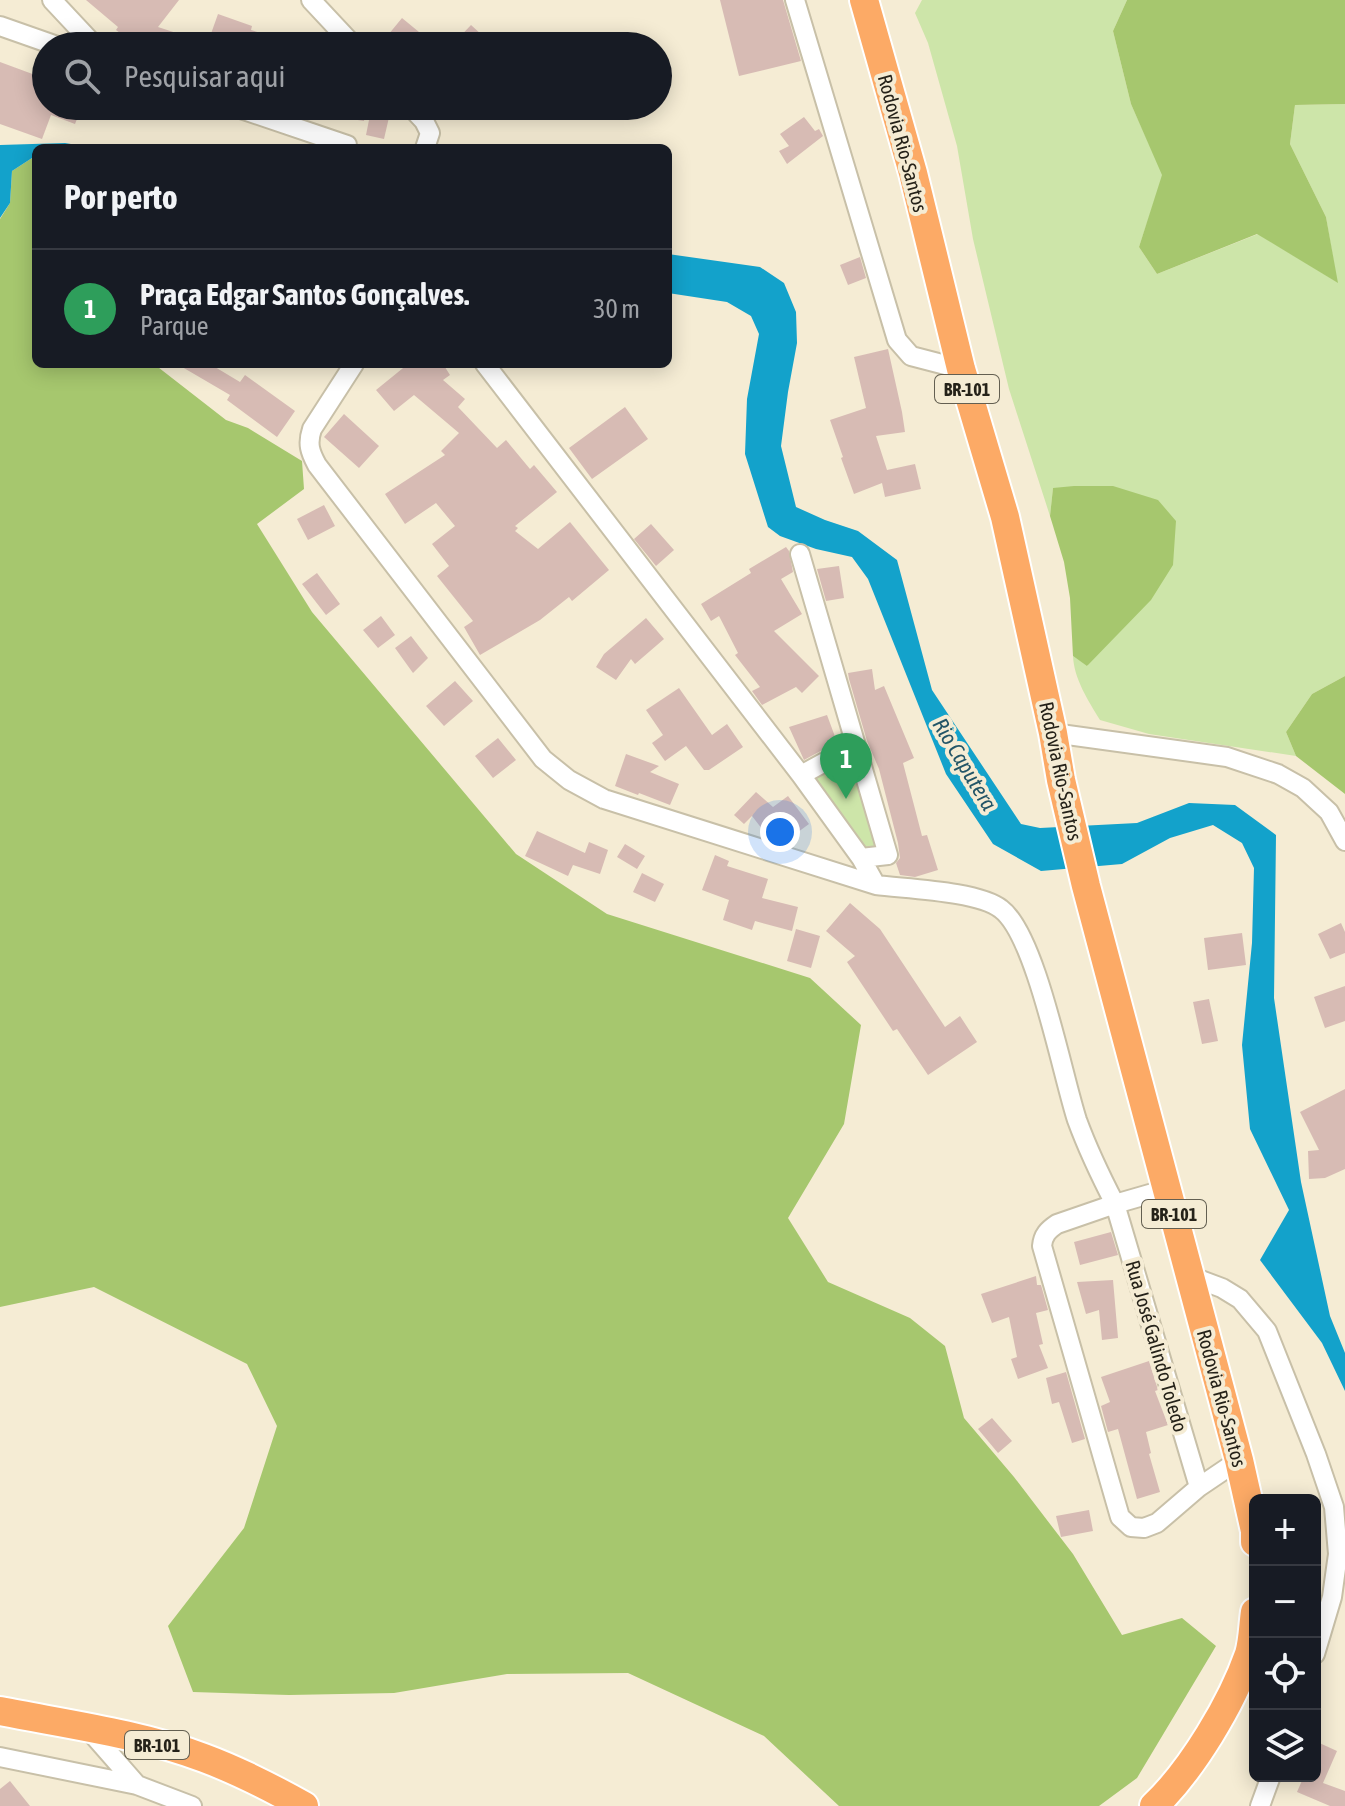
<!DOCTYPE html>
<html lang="pt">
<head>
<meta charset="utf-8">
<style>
  :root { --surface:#171b24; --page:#20242c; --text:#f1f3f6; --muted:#9ea1a6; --line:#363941; --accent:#ad4a10 }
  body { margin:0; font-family:"Asap Condensed",sans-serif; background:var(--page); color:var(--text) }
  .controls { position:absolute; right:24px; bottom:24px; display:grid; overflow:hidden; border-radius:12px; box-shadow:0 4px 20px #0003 }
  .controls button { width:72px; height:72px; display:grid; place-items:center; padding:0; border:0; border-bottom:2px solid var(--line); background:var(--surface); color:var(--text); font:40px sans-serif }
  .you { position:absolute; left:780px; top:832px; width:28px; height:28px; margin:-20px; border:6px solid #fff; border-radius:50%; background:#1a73e8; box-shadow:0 0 0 12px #1a73e833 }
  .badge { display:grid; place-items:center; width:52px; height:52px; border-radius:50%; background:var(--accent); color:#fff; font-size:26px; font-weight:700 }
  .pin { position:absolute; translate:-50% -66px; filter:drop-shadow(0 2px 4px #0008) }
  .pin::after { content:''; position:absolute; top:42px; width:28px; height:24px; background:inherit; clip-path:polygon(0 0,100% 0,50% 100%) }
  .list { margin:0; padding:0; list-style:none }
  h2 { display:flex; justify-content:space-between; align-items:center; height:104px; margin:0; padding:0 32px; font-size:34px }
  h2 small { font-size:26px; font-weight:400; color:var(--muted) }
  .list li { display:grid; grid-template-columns:52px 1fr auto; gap:24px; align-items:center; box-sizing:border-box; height:120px; padding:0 32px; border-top:2px solid var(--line) }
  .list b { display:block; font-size:30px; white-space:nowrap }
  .list p { margin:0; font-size:26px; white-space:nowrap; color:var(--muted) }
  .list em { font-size:26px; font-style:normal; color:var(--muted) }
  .icon { flex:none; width:44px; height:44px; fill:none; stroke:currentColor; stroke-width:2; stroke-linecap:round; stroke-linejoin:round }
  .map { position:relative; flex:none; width:1345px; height:1806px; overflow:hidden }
  .search { position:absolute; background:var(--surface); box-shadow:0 4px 20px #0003; left:32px; top:32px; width:640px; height:88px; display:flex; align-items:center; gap:20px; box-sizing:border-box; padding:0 28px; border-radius:44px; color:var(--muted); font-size:30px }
  .panel { position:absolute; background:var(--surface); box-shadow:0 4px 20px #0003; left:32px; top:144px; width:640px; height:224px; border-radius:12px }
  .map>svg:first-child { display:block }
  .green { fill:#cde5a9 }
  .forest { fill:#a6c76e }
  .water { fill:#13a2cb }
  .building { fill:#d7bbb4 }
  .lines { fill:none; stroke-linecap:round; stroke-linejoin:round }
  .minor-casing { stroke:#c8c0a8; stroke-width:22 }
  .trunk-casing { stroke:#fff; stroke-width:32 }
  .minor { stroke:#fff; stroke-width:18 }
  .trunk { stroke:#fcaa66; stroke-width:28 }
  .labels { text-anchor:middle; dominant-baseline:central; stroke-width:8; stroke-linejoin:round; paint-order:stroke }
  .shield { fill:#f5ecd4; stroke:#635f51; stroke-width:2 }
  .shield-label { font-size:18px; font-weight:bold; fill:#252219 }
  .street-label { font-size:20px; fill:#252219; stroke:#f5ecd4 }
  .water-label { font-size:22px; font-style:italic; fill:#235567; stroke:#f5ecd4 }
</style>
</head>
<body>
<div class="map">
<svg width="1345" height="1806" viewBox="0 0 1345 1806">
  <rect width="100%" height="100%" fill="#f5ecd4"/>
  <!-- green -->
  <path class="green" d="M922 0H1127L1113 31 1131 104 1163 175 1139 247 1157 274 1258 234 1337 282 1326 217 1290 144 1295 105 1345 104V676L1312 694 1286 732 1296 756 1149 734 1100 720C1088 700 1074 679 1073 656L1088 666 1053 488 1050 516 1009 389 973 239 957 146 928 43 915 13Z
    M853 751 883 851 863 854 807 775Z"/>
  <!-- forest -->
  <path class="forest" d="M1127 0H1345V104L1295 105 1290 144 1326 217 1338 283 1257 234 1157 274 1139 247 1162 175 1131 104 1113 31Z
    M32 158 36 160V364H154L226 420 248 428 302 461 304 489 257 524 312 612 516 854 607 914 810 978 861 1025 844 1124 788 1218 828 1282 910 1318 945 1346 964 1418 1014 1477 1073 1554 1122 1635 1182 1618 1216 1646 1137 1778 1099 1806H839L764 1736 628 1673 507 1674 394 1693 289 1695 193 1692 168 1626 244 1528 277 1426 247 1364 94 1287 0 1307V219L10 203 12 171Z
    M1074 486H1113L1158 500 1176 521 1173 565 1151 600 1087 666 1073 656 1070 598 1064 562 1050 516 1053 488Z
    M1345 676V794L1296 756 1286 732 1312 694Z"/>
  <!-- water -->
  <path class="water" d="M65 143 95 148H36V160L32 158 12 171 10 203 0 218V145Z
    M668 254 760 267 784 283 796 312 797 343 788 392 781 446 796 507 825 520 858 531 897 560 932 690 1021 824 1040 828 1137 823 1189 803 1235 805 1276 835 1274 998 1301 1182 1330 1316 1345 1353V1391L1322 1343 1260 1260 1289 1210 1250 1129 1242 1045 1252 943 1254 868 1242 843 1213 825 1170 838 1122 864 1041 871 993 844 946 774 868 579 852 557 816 549 780 536 768 527 745 454 747 399 759 334 751 316 727 302 668 293Z"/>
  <!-- building -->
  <path class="building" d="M86 0H179L158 27 207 43V45L218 14 252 26 251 30 292 42 291 46H137L116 30 118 27Z
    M720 0H783L801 61 739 76Z
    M402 18 436 46H379Z
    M471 25 494 46H451Z
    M0 62 46 79V106H82L75 124 51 115 42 139 0 124Z
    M320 106H366L364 121 319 114Z
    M371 110 390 113 384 139 366 135Z
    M804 117 815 131 819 129 823 136 787 164 779 151 789 146 780 134Z
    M860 257 866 278 848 285 840 265Z
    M888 349 902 412 905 432 876 436 887 470 915 464 921 489 885 497 882 483 854 494 841 458 843 457 830 420 866 408 854 357Z
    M177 364H210L240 382 245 375 295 411 277 437 227 400 230 395Z
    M408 364H443L450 375 443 380 465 399 458 407 497 448 506 440 530 469 534 465 557 492 515 526 518 528 515 531 538 549 570 522 609 570 572 601 569 597 540 620 480 655 464 627 473 621 437 576 449 566 432 544 455 526 436 503 405 524 385 494 445 455 441 451 459 433 414 395 394 411 376 390Z
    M625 407 648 439 592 479 569 448Z
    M344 414 379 446 359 468 324 437Z
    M324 505 335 526 308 540 297 519Z
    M651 524 674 550 656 566 634 539Z
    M786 547 789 551 793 572 781 579 802 614 774 631 819 676 802 693 796 687 762 705 752 691 760 687 735 655 738 653 719 616 711 621 701 604 751 573 749 569Z
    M839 566 844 598 826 601 817 569Z
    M317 573 340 604 326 615 302 584Z
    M381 616 395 635 378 648 363 630Z
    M646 618 664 639 635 664 631 659 616 680 596 667 604 654Z
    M411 636 428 658 413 673 395 648Z
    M872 669 875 690 884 686 914 758 903 763 922 836 927 835 938 870 915 877 900 875 896 863 900 858 898 843 879 769 867 741 849 679 848 673Z
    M455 681 473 701 444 726 426 706Z
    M679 688 712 735 727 724 743 747 709 770H704L686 746 665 761 652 743 663 735 646 710Z
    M827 715 837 742 804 760 789 727Z
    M498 738 516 760 493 778 475 756Z
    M626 754 659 766 650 772 679 784 670 805 639 793 638 795 615 786Z
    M756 792 773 807 788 796 809 824 783 843 769 838 752 816 744 824 734 815Z
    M537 831 585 853 589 842 608 850 600 874 573 865 568 876 525 856Z
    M625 844 645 856 637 869 617 857Z
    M715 855 729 861 727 866 768 879 762 898 798 907 792 931 755 921 752 930 723 920 729 900 702 890Z
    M642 873 664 884 655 902 633 892Z
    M850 903 880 929 945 1027 960 1016 977 1042 928 1075 897 1029 893 1031 847 962 855 956 826 931Z
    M1341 923 1345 932V953L1330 959 1318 934Z
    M796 929 820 936 811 968 787 961Z
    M1242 933 1246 965 1208 970 1204 938Z
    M1345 986V1021L1325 1028 1314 997Z
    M1209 999 1218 1041 1202 1044 1193 1002Z
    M1345 1089V1169L1325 1178 1309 1179 1308 1151 1319 1150 1300 1112Z
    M1111 1232 1118 1255 1080 1265 1074 1242Z
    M1036 1276 1037 1285H1041L1048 1310 1036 1313 1043 1344 1039 1345 1048 1368 1018 1379 1011 1359 1017 1357 1009 1317 992 1323 981 1294Z
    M1113 1280 1118 1338 1102 1340 1099 1310 1086 1314 1077 1282Z
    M1149 1361 1158 1390 1155 1391 1168 1425 1146 1432 1151 1453 1149 1454 1160 1492 1137 1499 1118 1429 1108 1432 1101 1406 1110 1402 1101 1377Z
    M1066 1372 1085 1439 1072 1443 1059 1402 1052 1404 1046 1378Z
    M992 1418 1012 1441 998 1453 978 1429Z
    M1089 1510 1093 1531 1061 1537 1056 1516Z
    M1315 1741 1337 1751 1323 1783 1345 1791V1806H1330L1297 1792 1304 1776H1315Z
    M10 1781 30 1806H0V1789Z"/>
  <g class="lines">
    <!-- minor casing -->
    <g class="minor-casing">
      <path id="minor" d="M52 0 95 46
        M311 0 354 46
        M795 0 897 340 911 356 961 369
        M0 26 57 46
        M232 106 347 145V148
        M410 106 424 121 430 133 425 148
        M354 364 312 429C307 444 310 452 317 465L543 759 569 780 604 799 876 885
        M485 364 801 775 861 858 876 885C907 889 978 891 1001 909 1036 935 1062 1074 1077 1120 1088 1150 1101 1177 1115 1204L1167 1189
        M800 554 888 855 861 858
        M1053 733 1227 757 1278 774 1303 788 1329 812 1345 841
        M801 775 856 745
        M1190 1276 1222 1288 1240 1299 1267 1331 1316 1454 1334 1507 1338 1554 1332 1597 1315 1654
        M1199 1487 1115 1204 1057 1224C1048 1230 1043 1235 1042 1246L1120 1517 1131 1527 1144 1528 1157 1523 1199 1487 1239 1460
        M88 1729 137 1785
        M0 1757 137 1785 192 1806
        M1260 1806 1271 1776"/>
    </g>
    <!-- trunk casing -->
    <g class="trunk-casing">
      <path id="trunk" d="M864 0 913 173 961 369 1005 517 1053 733 1061 780 1086 886 1239 1460 1255 1531V1542
        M0 1711C66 1724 141 1734 204 1758 239 1771 272 1788 304 1806
        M1154 1806C1192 1770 1232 1703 1249 1654 1253 1641 1253 1625 1255 1612"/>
    </g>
    <!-- minor -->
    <use href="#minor" class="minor"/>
    <!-- trunk -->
    <use href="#trunk" class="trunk"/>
  </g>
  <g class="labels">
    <!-- shield labels -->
    <g class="shield">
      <rect x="935" y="375" width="64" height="28" rx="6"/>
      <rect x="1142" y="1200" width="64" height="28" rx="6"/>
      <rect x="125" y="1731" width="64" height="28" rx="6"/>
    </g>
    <g class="shield-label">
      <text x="967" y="389">BR-101</text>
      <text x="1174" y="1214">BR-101</text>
      <text x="157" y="1745">BR-101</text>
    </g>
    <!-- street labels -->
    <g class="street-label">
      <text transform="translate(903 143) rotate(75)">Rodovia Rio-Santos</text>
      <text transform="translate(1061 771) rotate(78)">Rodovia Rio-Santos</text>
      <text transform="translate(1157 1346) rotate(74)">Rua José Galindo Toledo</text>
      <text transform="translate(1222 1398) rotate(75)">Rodovia Rio-Santos</text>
    </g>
    <!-- water labels -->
    <g class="water-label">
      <text transform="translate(965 764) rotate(59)">Rio Caputera</text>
    </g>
  </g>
</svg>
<div class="controls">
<button>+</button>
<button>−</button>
<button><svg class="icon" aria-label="locate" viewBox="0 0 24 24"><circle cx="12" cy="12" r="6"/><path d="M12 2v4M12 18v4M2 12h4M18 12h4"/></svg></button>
<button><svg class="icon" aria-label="layers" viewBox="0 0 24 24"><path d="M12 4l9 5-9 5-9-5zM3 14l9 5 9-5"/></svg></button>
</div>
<div class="you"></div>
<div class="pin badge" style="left:846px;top:799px;background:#2e9e5b">1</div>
<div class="search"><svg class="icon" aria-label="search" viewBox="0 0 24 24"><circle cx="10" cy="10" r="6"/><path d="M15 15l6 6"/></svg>Pesquisar aqui</div>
<section class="panel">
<h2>Por perto<small></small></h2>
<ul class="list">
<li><span class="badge" style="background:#2e9e5b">1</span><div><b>Praça Edgar Santos Gonçalves.</b><p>Parque</p></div><em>30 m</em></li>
</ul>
</section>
</div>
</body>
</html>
